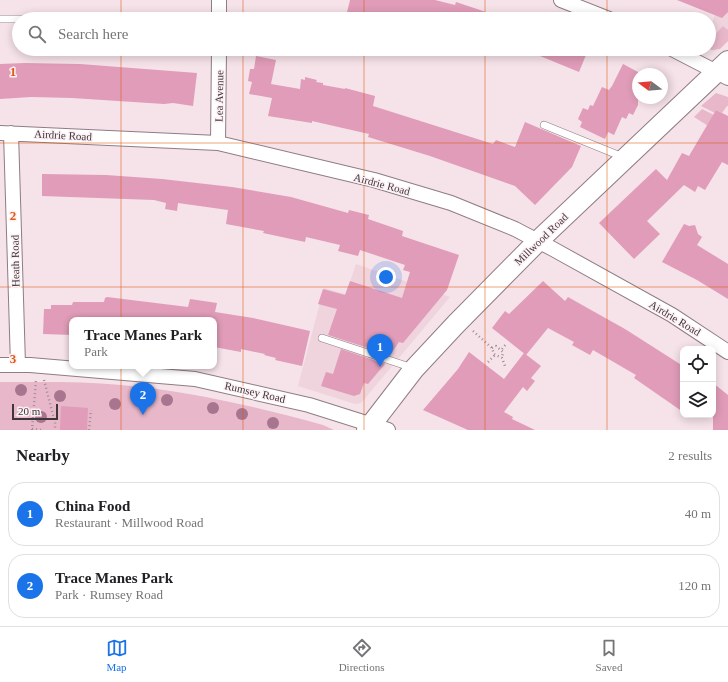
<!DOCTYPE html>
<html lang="en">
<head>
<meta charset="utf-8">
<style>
  :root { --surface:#fff; --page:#f6f6f6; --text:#202124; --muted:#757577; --line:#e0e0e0; --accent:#1a73e8 }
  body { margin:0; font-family:"Times New Roman",serif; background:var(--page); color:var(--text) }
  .controls { position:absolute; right:12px; bottom:12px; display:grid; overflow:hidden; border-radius:8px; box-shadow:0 2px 10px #0003 }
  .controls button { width:36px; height:36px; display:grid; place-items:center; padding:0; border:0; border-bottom:1px solid var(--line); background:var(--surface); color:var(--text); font:20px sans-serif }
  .compass { position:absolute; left:632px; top:68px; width:36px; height:36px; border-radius:50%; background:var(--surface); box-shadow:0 2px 10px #0003; rotate:286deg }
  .scale { position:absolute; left:12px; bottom:10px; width:46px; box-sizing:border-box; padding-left:4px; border:2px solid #3e3639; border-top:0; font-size:11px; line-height:14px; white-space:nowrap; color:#3e3639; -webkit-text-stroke:3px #fdf1f6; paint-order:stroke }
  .you { position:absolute; left:386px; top:277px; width:14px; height:14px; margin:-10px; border:3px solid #fff; border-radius:50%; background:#1a73e8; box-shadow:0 0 0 6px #1a73e833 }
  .badge { display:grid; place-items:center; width:26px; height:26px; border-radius:50%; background:var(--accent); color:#fff; font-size:13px; font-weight:700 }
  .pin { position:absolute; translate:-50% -33px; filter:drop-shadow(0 1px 2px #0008) }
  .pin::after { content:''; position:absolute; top:21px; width:14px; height:12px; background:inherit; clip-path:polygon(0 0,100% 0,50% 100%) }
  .popup { position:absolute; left:69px; top:317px; width:148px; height:52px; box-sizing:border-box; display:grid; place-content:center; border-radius:8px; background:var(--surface); filter:drop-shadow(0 1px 3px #0005); font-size:13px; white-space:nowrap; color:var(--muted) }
  .popup b { font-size:15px; color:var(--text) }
  .popup::after { content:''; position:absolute; left:50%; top:100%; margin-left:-8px; border:8px solid transparent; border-top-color:var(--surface) }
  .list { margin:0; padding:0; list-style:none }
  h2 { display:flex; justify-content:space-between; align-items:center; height:52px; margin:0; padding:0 16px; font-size:17px }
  h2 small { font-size:13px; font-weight:400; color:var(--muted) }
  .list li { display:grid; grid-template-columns:26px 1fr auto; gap:12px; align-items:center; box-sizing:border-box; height:64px; margin:0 8px 8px; padding:0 8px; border:1px solid var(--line); border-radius:16px }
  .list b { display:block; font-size:15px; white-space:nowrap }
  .list p { margin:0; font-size:13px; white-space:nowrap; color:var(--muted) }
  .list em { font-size:13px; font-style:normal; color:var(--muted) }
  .icon { flex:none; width:22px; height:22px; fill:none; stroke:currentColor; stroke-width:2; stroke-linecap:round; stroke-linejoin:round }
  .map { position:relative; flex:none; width:728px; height:430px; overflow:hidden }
  .search { position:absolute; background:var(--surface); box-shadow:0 2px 10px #0003; left:12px; right:12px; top:12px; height:44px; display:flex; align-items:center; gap:10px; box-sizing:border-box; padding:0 14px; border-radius:22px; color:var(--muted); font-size:15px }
  .sheet { height:196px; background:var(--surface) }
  nav { display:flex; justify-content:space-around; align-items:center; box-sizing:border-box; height:56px; border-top:1px solid var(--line); background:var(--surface); font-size:11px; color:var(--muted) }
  nav a { display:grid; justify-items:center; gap:2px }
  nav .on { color:var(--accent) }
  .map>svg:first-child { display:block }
  .built { fill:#efd3dd }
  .green { fill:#e8b7ca }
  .building { fill:#e09cb8 }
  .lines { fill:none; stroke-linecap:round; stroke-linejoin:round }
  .lane-casing { stroke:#8f7d84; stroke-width:8 }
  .street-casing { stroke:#8f7d84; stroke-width:16 }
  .secondary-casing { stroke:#8f7d84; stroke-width:22 }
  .path { stroke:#9d8f94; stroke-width:2.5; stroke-dasharray:1 3; stroke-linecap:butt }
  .lane { stroke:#fff; stroke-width:7 }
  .street { stroke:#fff; stroke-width:14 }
  .secondary { stroke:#fff; stroke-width:20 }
  .tree { fill:#a8758e }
  .grid { fill:none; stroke:#e0570e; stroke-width:1; stroke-opacity:0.55 }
  .labels { text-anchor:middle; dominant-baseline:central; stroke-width:3; stroke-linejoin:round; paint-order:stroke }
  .street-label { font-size:11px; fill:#3e3639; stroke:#fdf1f6 }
  .grid-label { font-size:13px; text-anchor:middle; font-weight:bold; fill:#e0570e; stroke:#fdf1f6; stroke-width:3; stroke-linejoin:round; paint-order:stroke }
</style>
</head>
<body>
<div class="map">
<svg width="728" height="430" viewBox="0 0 728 430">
  <rect width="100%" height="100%" fill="#f6e2e9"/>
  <!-- built -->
  <path class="built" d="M721 0H728V41L714 51 709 48V30Z
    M356 264 450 297 361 403 355 404 298 386 324 288 346 294Z"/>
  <!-- green -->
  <path class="green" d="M723 26 728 30V41L720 49 711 50 709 48V41Z
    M716 93 728 97V106H727L722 113 716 110 715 113 701 106Z
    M702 109 714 115 713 129 694 117Z
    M0 382C40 382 81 381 121 385 190 391 257 407 323 425L334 430H0Z"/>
  <!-- building -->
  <path class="building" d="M350 0H435L455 5 456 2 501 17V19H363L364 15 347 12Z
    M677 0H728V12L722 18Z
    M523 49H571L586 55 579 72Z
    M256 56 276 60 271 84 300 89 301 79 305 80V77L317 80 316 82 323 83V85L345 89V88L375 96 373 106 493 144 496 140 515 147 525 122 581 146 572 167 535 205 515 186 430 156 368 137 369 134 312 121V123L268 116 272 98 249 94 252 82 248 81 250 69H254Z
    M25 63 80 64 197 73 193 106 173 103 164 104 72 98 31 97 0 99V64Z
    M623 64 638 72V105L633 115 629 113 626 119 622 117 614 135 608 132 605 139 580 127 582 122 578 119 583 108 588 110 590 105 593 106 602 87 609 90 612 86Z
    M716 110 728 116V165L722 162 705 190 698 186 695 192 684 185 647 221 660 234 634 259 599 223 656 169 667 180 682 153 689 156Z
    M42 174 106 175 162 179 232 187 291 197 348 213 349 210 369 215 368 219 403 231 402 236 459 255 447 290 403 343 399 342 390 355 328 335 337 309 318 304 323 289 345 295 350 281 402 298 410 272 403 270 405 265 360 250 358 256 338 251 340 245 306 237 305 242 263 233 264 231 226 224 228 210 178 203 177 211 165 209 166 203 154 200 42 196Z
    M684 224 689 226 695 225 698 234 702 237 697 245 728 264V299L697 280 662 262Z
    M543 281 565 301 568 297 591 310 625 329 683 366V412L634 378 636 375 593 350 590 355 572 345 574 342 548 328 526 355 492 328 505 311 509 314Z
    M107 297 188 307 190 299 217 303 215 312 253 318 310 331 302 366 275 360 276 358 264 355 265 354 241 349V352L214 347V320H72V335L43 334 44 309H51V305H72L73 302H104L105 298Z
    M341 349 385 364 368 384 364 383 360 394 354 396 321 386 326 372 333 374Z
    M469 352 504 379 524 353 541 366 531 378 535 381 527 391 523 387 504 412 513 417 512 419 535 430H468L423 410 458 369Z
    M713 383 728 395V430H713Z
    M61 406 88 408 87 430H60Z"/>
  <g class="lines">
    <!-- lane casing -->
    <g class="lane-casing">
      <path id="lane" d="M0 19H73
        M544 125 623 157
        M322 338 413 368"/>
    </g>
    <!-- street casing -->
    <g class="street-casing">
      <path id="street" d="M219 0V19
        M561 0 609 19
        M672 49 728 78
        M0 133 218 143 374 180 451 203 515 229 553 249 672 315 728 352
        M11 133 18 365
        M218 143 219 49
        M0 365H30L195 379 309 405 388 430"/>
    </g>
    <!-- secondary casing -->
    <g class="secondary-casing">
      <path id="secondary" d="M367 430 414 369 456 324 538 241 728 61"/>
    </g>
    <!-- path -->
    <path class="path" d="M473 331 492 348 494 354 502 358 505 366
      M492 348 496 346 503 352 502 358
      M502 349 507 343
      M488 362 495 355
      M44 380 55 423V429
      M32 429 41 430
      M32 430 36 380
      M89 430 91 410"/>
    <!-- lane -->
    <use href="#lane" class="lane"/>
    <!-- street -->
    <use href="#street" class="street"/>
    <!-- secondary -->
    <use href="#secondary" class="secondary"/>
  </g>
  <!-- trees -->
  <g class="tree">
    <circle cx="21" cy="390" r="6"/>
    <circle cx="60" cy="396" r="6"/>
    <circle cx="142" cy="398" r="6"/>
    <circle cx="167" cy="400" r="6"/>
    <circle cx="115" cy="404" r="6"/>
    <circle cx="213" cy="408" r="6"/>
    <circle cx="242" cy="414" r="6"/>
    <circle cx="41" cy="417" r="6"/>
    <circle cx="273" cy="423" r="6"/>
  </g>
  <!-- grid -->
  <path class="grid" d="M121 0V19M243 0V19M364 0V19M485 0V19M607 0V19M121 49V430M243 49V430M364 49V430M485 49V430M607 49V430M0 143H728M0 287H728"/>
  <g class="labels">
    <!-- street labels -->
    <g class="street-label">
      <text transform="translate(219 96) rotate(-89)">Lea Avenue</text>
      <text transform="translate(63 135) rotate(3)">Airdrie Road</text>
      <text transform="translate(382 184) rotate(15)">Airdrie Road</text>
      <text transform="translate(541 239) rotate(-44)">Millwood Road</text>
      <text transform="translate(15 261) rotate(-91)">Heath Road</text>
      <text transform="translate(675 318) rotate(31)">Airdrie Road</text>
      <text transform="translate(255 392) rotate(13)">Rumsey Road</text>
    </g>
  </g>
  <g class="grid-label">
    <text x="13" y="76">1</text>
    <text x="13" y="220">2</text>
    <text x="13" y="363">3</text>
  </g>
</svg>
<div class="controls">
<button><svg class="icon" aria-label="locate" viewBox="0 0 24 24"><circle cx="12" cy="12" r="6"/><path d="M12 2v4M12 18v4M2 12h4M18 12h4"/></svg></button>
<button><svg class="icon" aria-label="layers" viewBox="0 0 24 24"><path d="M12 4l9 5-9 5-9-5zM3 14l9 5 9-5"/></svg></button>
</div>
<svg class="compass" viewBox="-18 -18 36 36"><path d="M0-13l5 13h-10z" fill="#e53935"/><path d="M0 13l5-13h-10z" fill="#757577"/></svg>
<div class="scale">20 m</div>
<div class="you"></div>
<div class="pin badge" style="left:380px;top:367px">1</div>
<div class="pin badge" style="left:143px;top:415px">2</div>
<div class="popup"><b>Trace Manes Park</b>Park</div>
<div class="search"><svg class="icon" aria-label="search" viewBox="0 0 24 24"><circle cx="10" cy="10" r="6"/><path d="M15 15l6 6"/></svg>Search here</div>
</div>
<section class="sheet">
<h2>Nearby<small>2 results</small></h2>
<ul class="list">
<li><span class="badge">1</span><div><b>China Food</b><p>Restaurant · Millwood Road</p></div><em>40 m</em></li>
<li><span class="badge">2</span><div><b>Trace Manes Park</b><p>Park · Rumsey Road</p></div><em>120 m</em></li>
</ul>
</section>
<nav>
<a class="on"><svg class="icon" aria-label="map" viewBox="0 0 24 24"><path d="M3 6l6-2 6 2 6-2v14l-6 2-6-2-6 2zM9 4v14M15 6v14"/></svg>Map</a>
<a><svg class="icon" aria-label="directions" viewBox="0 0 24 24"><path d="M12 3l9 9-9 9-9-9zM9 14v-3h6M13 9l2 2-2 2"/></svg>Directions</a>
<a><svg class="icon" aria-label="saved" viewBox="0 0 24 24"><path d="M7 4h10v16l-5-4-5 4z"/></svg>Saved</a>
</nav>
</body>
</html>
